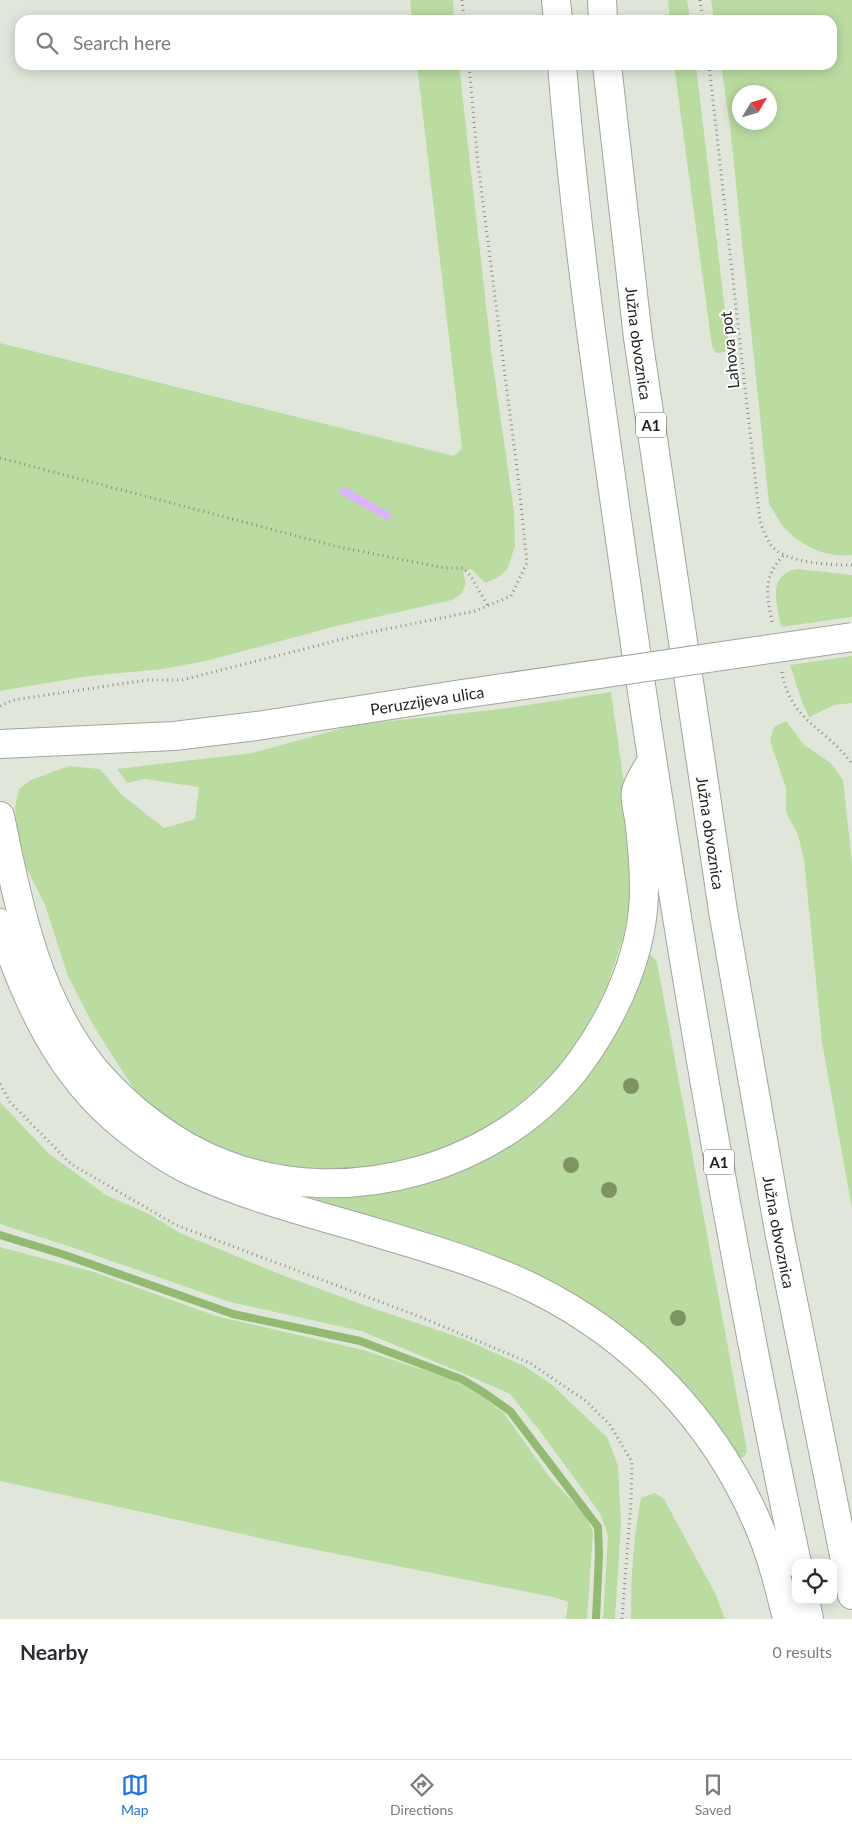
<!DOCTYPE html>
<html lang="en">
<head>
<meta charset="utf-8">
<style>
  :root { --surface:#fff; --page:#f2f2f3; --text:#2b2b33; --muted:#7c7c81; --line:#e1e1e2; --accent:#1a73e8 }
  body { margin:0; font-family:Lato,sans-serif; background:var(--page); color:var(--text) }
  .controls { position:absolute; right:15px; bottom:15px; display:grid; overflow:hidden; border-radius:10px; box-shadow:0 2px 12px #0003 }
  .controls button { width:45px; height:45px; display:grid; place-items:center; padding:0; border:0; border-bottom:1px solid var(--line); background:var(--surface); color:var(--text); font:25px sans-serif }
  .compass { position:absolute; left:732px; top:85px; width:45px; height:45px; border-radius:50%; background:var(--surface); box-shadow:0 2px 12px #0003; rotate:52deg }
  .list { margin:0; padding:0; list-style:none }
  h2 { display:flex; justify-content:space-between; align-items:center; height:65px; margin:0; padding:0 20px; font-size:21px }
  h2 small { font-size:16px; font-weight:400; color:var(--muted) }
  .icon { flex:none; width:28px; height:28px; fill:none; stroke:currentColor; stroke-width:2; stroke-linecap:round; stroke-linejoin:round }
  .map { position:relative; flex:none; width:852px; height:1619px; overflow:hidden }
  .search { position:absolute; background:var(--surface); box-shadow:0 2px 12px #0003; left:15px; right:15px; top:15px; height:55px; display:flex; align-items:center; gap:12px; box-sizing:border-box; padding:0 18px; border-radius:15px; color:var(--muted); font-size:19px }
  .sheet { height:140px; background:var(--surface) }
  nav { display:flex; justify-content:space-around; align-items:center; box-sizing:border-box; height:70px; border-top:1px solid var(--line); background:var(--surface); font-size:14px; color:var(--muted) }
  nav a { display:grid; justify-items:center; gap:2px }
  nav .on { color:var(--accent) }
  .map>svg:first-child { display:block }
  .green { fill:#badca1; fill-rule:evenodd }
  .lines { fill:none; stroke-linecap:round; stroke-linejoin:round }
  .stream { stroke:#92ba71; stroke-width:8 }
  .building { fill:#dbb4fd }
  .secondary-casing { stroke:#9fa79a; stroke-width:30 }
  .motorway-casing { stroke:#9fa79a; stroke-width:30 }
  .path { stroke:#8a8f85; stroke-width:3; stroke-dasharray:1 4; stroke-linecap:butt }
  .secondary { stroke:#fff; stroke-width:28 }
  .motorway { stroke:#fff; stroke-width:28 }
  .secondary-bridge-casing { stroke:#9fa79a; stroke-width:30; stroke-linecap:butt }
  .secondary-bridge { stroke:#fff; stroke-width:28 }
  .tree { fill:#7e9562 }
  .labels { text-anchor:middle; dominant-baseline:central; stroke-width:4; stroke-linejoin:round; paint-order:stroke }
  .shield { fill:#fff; stroke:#626460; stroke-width:1 }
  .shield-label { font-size:15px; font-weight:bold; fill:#1e211c }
  .street-label { font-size:16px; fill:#1e211c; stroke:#fff }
</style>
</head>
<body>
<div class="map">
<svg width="852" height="1619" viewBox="0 0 852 1619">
  <rect width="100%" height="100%" fill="#e0e7da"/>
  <!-- green -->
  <path class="green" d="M410 0H453L454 20H412Z
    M668 0H687L690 20H670Z
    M711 0H852V555C830 558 805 548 790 533 781 526 775 513 769 504L730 126 721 65H832V20H714ZM740 92H770V122H740Z
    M417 65H459L492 358 514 511 515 546 507 570 497 578 485 583 471 569 463 571 466 584 461 594 452 600 336 626 210 660 163 669 89 676 0 691V343L454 456 462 448Z
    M674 65H696L729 345 725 352 716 353 712 346Z
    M798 569 852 575V617L781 627C777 605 766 574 798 569Z
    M852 656V703L834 705 809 717 802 702 790 665Z
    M611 692 630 826V908L624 935 606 989 582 1039 530 1100 458 1146 371 1170 292 1171 218 1149 162 1118 141 1100 123 1072 93 1025 68 976 45 905 24 863 17 829 15 808 19 789 31 780 69 766 100 769 122 795 164 828 195 819 199 787 144 779 127 783 117 769 252 753 354 725 501 709Z
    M786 721 804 745 831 763 843 780 852 862V1209L822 1042 804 859 798 835 786 812V788L770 741 774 727Z
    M651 955 657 962 747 1451 744 1457 738 1458 651 1355 315 1201 316 1195 494 1150 646 956Z
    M0 1102 48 1153 106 1195 151 1215 180 1233 277 1273 366 1306 464 1339 524 1366 551 1384 607 1437 618 1466 621 1523 615 1619H603L608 1536 600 1513 539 1430 510 1394 467 1375 361 1331 230 1302 77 1249 0 1224Z
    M0 1247 94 1272 216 1316 363 1350 451 1379 482 1396 504 1413 548 1475 585 1515 593 1532 587 1619H566L568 1602 553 1597 292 1545 0 1481Z
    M655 1493 664 1499 716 1595 725 1619H631C631 1578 633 1538 641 1498Z"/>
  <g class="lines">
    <!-- stream -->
    <path class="stream" d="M0 1235 62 1254 233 1314 360 1341 461 1379 483 1392 510 1411 598 1527 599 1554 596 1619"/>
  </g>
  <!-- building -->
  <path class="building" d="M343 486 392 514 388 521 339 493Z"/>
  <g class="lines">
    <!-- secondary casing -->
    <g class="secondary-casing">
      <path id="secondary" d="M0 744 174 736 257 726 462 694"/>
    </g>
    <!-- motorway casing -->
    <g class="motorway-casing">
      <g id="motorway">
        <path d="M556 0 558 20"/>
        <path d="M602 0 603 20"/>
        <path d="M562 65C577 250 605 433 631 617 677 934 730 1250 797 1563"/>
        <path id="s1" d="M607 65 638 338 723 911 779 1231 852 1595"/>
        <path d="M0 816C18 903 36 998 94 1069 128 1109 174 1145 224 1164 346 1212 505 1168 582 1060 617 1011 644 950 644 889 644 865 642 843 639 819 638 811 634 799 636 791 637 783 648 768 652 760"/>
        <path d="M0 923C26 999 58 1074 123 1126 144 1143 169 1161 193 1172 248 1197 306 1212 364 1229 421 1246 479 1262 533 1288 633 1337 713 1420 757 1522 771 1553 779 1586 787 1619"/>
        <path d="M805 1600 809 1619"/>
      </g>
    </g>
    <!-- path -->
    <path class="path" d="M462 0 464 20
      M700 0 703 20
      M709 65 760 522C763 529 766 537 770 544 783 563 830 565 852 565
      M0 458 339 547 445 568H463L470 575 488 606
      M772 622C767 595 762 577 784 555
      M782 672C791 723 826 727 852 764
      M0 706 13 700 147 680H182L367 633 475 611 511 596 527 563 519 485 477 156 469 65
      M0 1084 10 1102 71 1164 176 1225 418 1316 530 1363 586 1401 610 1425 632 1462 631 1502 622 1619"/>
    <!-- secondary -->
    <use href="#secondary" class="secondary"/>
    <!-- motorway -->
    <use href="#motorway" class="motorway"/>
    <!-- secondary-bridge casing -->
    <g class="secondary-bridge-casing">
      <path id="secondary-bridge" d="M462 694 852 637"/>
    </g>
    <!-- secondary-bridge -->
    <use href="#secondary-bridge" class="secondary-bridge"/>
  </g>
  <!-- trees -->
  <g class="tree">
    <circle cx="631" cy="1086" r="8"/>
    <circle cx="571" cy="1165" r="8"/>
    <circle cx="609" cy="1190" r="8"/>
    <circle cx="678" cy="1318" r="8"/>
  </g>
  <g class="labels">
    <!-- shield labels -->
    <g class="shield">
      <rect x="636" y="412.5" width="30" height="25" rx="4"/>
      <rect x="704" y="1149.5" width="30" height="25" rx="4"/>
    </g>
    <g class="shield-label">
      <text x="651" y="425">A1</text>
      <text x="719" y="1162">A1</text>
    </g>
    <!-- street labels -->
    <g class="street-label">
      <text stroke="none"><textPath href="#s1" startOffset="280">Južna obvoznica</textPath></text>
      <text transform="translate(729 350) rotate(-96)">Lahova pot</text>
      <text transform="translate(427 700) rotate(-9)">Peruzzijeva ulica</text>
      <text stroke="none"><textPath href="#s1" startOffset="775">Južna obvoznica</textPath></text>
      <text stroke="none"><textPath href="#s1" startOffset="1180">Južna obvoznica</textPath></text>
    </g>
  </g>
</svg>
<div class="controls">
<button><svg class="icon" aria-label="locate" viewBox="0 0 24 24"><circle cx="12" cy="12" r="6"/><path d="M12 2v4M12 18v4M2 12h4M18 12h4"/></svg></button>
</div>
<svg class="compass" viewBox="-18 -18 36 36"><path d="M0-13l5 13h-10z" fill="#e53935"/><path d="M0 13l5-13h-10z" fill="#7c7c81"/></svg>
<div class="search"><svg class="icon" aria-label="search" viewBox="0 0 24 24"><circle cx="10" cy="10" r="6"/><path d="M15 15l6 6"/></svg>Search here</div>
</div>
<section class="sheet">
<h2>Nearby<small>0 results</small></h2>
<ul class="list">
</ul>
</section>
<nav>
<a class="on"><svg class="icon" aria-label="map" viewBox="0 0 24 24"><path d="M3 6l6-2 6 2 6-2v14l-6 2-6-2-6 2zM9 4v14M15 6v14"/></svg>Map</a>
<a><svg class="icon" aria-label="directions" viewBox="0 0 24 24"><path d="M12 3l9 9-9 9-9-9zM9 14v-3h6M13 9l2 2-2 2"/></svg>Directions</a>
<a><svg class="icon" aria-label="saved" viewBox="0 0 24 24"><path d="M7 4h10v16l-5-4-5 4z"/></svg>Saved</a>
</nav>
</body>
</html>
